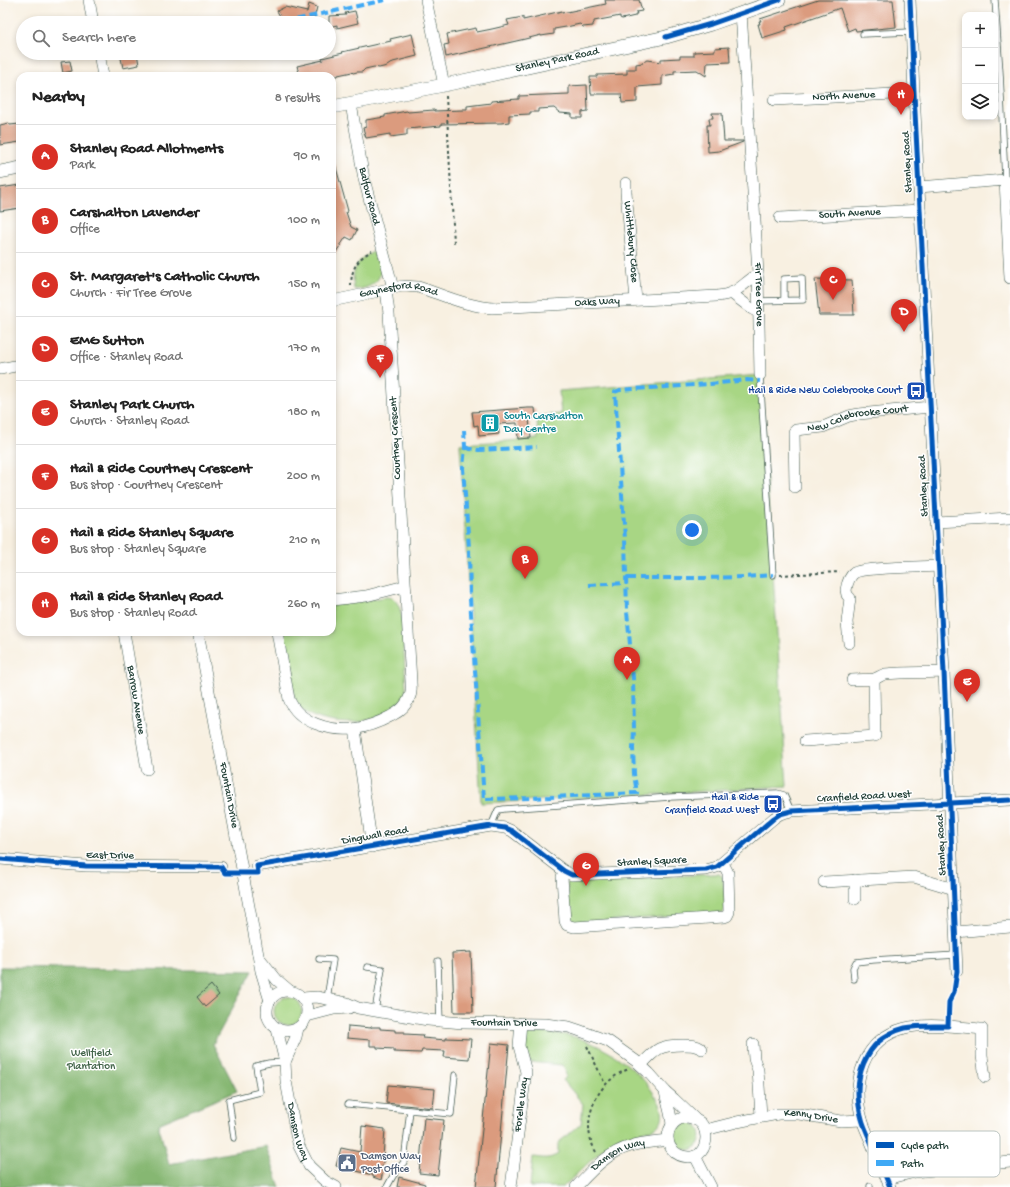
<!DOCTYPE html>
<html lang="en">
<head>
<meta charset="utf-8">
<style>
  :root { --surface:#fff; --page:#f6f6f6; --text:#222; --muted:#767676; --line:#e0e0e0; --accent:#d93025 }
  body { margin:0; font-family:"Gochi Hand",sans-serif; background:var(--page); color:var(--text) }
  .controls { position:absolute; right:12px; top:12px; display:grid; overflow:hidden; border-radius:8px; box-shadow:0 2px 6px #0003 }
  .controls button { width:36px; height:36px; display:grid; place-items:center; padding:0; border:0; border-bottom:1px solid var(--line); background:var(--surface); color:var(--text); font:20px sans-serif }
  .you { position:absolute; left:692px; top:530px; width:14px; height:14px; margin:-10px; border:3px solid #fff; border-radius:50%; background:#1a73e8; box-shadow:0 0 0 6px #1a73e833 }
  .badge { display:grid; place-items:center; width:26px; height:26px; border-radius:50%; background:var(--accent); color:#fff; font-size:13px; font-weight:700 }
  .pin { position:absolute; translate:-50% -33px; filter:drop-shadow(0 1px 2px #0008) }
  .pin::after { content:''; position:absolute; top:21px; width:14px; height:12px; background:inherit; clip-path:polygon(0 0,100% 0,50% 100%) }
  .list { margin:0; padding:0; list-style:none }
  h2 { display:flex; justify-content:space-between; align-items:center; height:52px; margin:0; padding:0 16px; font-size:17px }
  h2 small { font-size:13px; font-weight:400; color:var(--muted) }
  .list li { display:grid; grid-template-columns:26px 1fr auto; gap:12px; align-items:center; box-sizing:border-box; height:64px; padding:0 16px; border-top:1px solid var(--line) }
  .list b { display:block; font-size:15px; white-space:nowrap }
  .list p { margin:0; font-size:13px; white-space:nowrap; color:var(--muted) }
  .list em { font-size:13px; font-style:normal; color:var(--muted) }
  .icon { flex:none; width:22px; height:22px; fill:none; stroke:currentColor; stroke-width:2; stroke-linecap:round; stroke-linejoin:round }
  .map { position:relative; flex:none; width:1010px; height:1187px; overflow:hidden }
  .search { position:absolute; background:var(--surface); box-shadow:0 2px 6px #0003; left:16px; top:16px; width:320px; height:44px; display:flex; align-items:center; gap:10px; box-sizing:border-box; padding:0 14px; border-radius:22px; color:var(--muted); font-size:15px }
  .panel { position:absolute; background:var(--surface); box-shadow:0 2px 6px #0003; left:16px; top:72px; width:320px; height:564px; border-radius:12px }
  .map>svg:first-child { display:block }
  .green { fill:#a8d684; stroke:#648a5c }
  .forest { fill:#86b772; stroke:#527a53 }
  .building { fill:#db9b7e }
  .lines { fill:none; stroke-linecap:round; stroke-linejoin:round }
  .service-casing { stroke:#40584e; stroke-width:7 }
  .minor-casing { stroke:#40584e; stroke-width:12 }
  .tertiary-casing { stroke:#40584e; stroke-width:14 }
  .path { stroke:#40584e; stroke-width:2; stroke-dasharray:3 3; stroke-linecap:butt }
  .service { stroke:#fff; stroke-width:5.5 }
  .minor { stroke:#fff; stroke-width:11 }
  .tertiary { stroke:#fff; stroke-width:13 }
  .quiet { stroke:#3fa9f5; stroke-width:4; stroke-dasharray:8 4; stroke-linecap:butt }
  .cycleway-casing { stroke:#fff; stroke-width:8 }
  .cycleway { stroke:#0057b8; stroke-width:5 }
  .labels { text-anchor:middle; dominant-baseline:central; stroke-width:3; stroke-linejoin:round; paint-order:stroke }
  .street-label { font-size:11px; fill:#1f3d34; stroke:#fff }
  .transit-label { font-size:11px; fill:#164399; stroke:#fff; text-anchor:end }
  .culture-label { font-size:11px; fill:#0d838f; stroke:#fff; text-anchor:start }
  .park-label { font-size:11px; fill:#416348; stroke:#fff }
  .service-label { font-size:11px; fill:#4e5e75; stroke:#fff; text-anchor:start }
  .key { fill:#fff; stroke:#bcc5c2; stroke-width:1 }
  .key-label { font-size:11px; fill:#1f3d34 }
</style>
</head>
<body>
<div class="map">
<svg width="1010" height="1187" viewBox="0 0 1010 1187">
  <rect width="100%" height="100%" fill="#fff"/>
  <filter id="ink" filterUnits="userSpaceOnUse"><feTurbulence type="fractalNoise" baseFrequency=".025" numOctaves="2"/><feDisplacementMap in="SourceGraphic" scale="8" xChannelSelector="R" yChannelSelector="G"/><feConvolveMatrix kernelMatrix="1 2 1 2 8 2 1 2 1" color-interpolation-filters="sRGB"/></filter>
  <filter id="wash" filterUnits="userSpaceOnUse"><feTurbulence type="fractalNoise" baseFrequency=".012" numOctaves="4" result="noise"/><feDisplacementMap in="SourceGraphic" scale="16" xChannelSelector="R" yChannelSelector="G"/><feGaussianBlur stdDeviation="0.9" result="paint"/><feColorMatrix in="noise" values="0 0 0 0 0 0 0 0 0 0 0 0 0 0 0 0 0 1.4 0 .05"/><feComposite in="paint" operator="in"/></filter>
  <g filter="url(#wash)">
    <rect width="100%" height="100%" fill="#f8f0e1"/>
    <!-- green -->
    <path class="green" d="M376 251C378 257 382 264 381 270 380 283 366 290 354 289 351 270 357 258 376 251Z
      M760 375 787 786 643 795 481 803 460 444 538 439 537 416 561 414 559 391Z
      M387 597 393 598C399 604 400 609 402 617L406 689C404 708 375 720 359 722 343 725 308 720 299 706 293 698 292 687 291 677 288 662 285 647 282 632H332V605Z
      M713 874H719L723 877 725 909 723 913 573 923 569 921 567 883 569 882Z
      M274 1011a14 14 0 1 1 28 0a14 14 0 1 1-28 0Z
      M526 1032C547 1032 569 1033 589 1042 619 1055 645 1075 660 1104 664 1113 664 1122 655 1128L614 1141 604 1148 563 1187H530L533 1157C543 1158 549 1160 558 1154V1143L581 1124 583 1104 563 1080 566 1077 565 1069 562 1065 530 1062 524 1046Z
      M673 1136a14 14 0 1 1 28 0a14 14 0 1 1-28 0Z"/>
    <!-- forest -->
    <path class="forest" d="M0 967 253 971 213 1044 237 1091 158 1124 169 1164 266 1146 280 1187H0Z"/>
    <g id="blocks">
      <!-- building -->
      <path class="building" d="M605 0H639L642 11 636 12 637 14H635V16L622 19 620 18V16L610 18 594 21V23L593 24V26L583 27 580 24 566 27 554 29V34L541 36V35L525 39 446 57 444 45 449 44 447 34 476 28 477 32 492 29 509 25 507 20 523 17V20L562 11V13L606 4Z
        M818 0H893L896 27 856 31 855 28 848 31 840 8 786 27 787 30 762 38 758 24H760L759 21H761L760 19Z
        M309 4 317 7 313 23H284L277 11 285 7 307 12Z
        M355 11 358 23 337 28V25L329 27V16L346 15 345 13Z
        M412 34 417 56 393 62 387 66 379 68 374 67 365 69 362 72H357L353 73 352 72 338 75V76H300L297 66 323 60 322 58 343 53 342 52 391 41 390 39Z
        M729 47 730 62 707 63 706 76 697 70 674 71V74L662 76V85L637 87V102L622 103 621 94H591L590 77H597V75L627 74V69H636V64L642 63V62L648 60 661 62V59L680 58V56H694V52L715 51V48Z
        M120 53H137L139 65 123 68Z
        M70 61 72 71 63 73 61 62Z
        M587 85 588 111 582 112V118H572V114L560 113 554 108 538 109V112H530V114L509 115V122L501 123 441 124V126L407 129V135H405L390 137V134L366 138 363 128 366 127V120L385 117V115L407 111 408 112 434 110V111L463 110 462 109H467V106L491 103V101L519 99V96L569 94V86Z
        M712 113H722L724 141H743V142L719 151 708 152 707 125H710L709 118H713Z
        M9 123 10 125 20 124V142L0 145V125Z
        M335 164 348 211 346 212 351 227 357 230 352 240 346 237 332 258V165Z
        M20 185V208L0 211V188Z
        M815 279 852 280 854 315H819Z
        M528 408H535L536 418 529 419 531 438 518 439 517 423 498 424 499 434 479 436 478 425 474 426 472 412Z
        M471 952 473 1012H454L452 953Z
        M211 985 219 995 205 1007 197 997Z
        M348 1026 371 1028V1027H380V1029L395 1030V1032H405V1034L423 1035 422 1038 446 1040V1038L471 1039 469 1059 444 1057 445 1051 422 1050 421 1053 394 1052V1049L377 1048V1046H370V1040L347 1038Z
        M491 1043 509 1045 496 1187H476Z
        M388 1085 435 1089 433 1108 386 1103Z
        M424 1118 444 1120 438 1175 419 1173Z
        M362 1126 385 1129 383 1158H384L381 1170 383 1171 381 1180 373 1177V1175L336 1166 341 1148 360 1152Z
        M399 1177 425 1184 424 1187H397Z"/>
    </g>
  </g>
  <g filter="url(#ink)">
    <use href="#blocks" fill-opacity="0" stroke="#40584e" stroke-width="1"/>
    <g class="lines">
      <!-- service casing -->
      <g class="service-casing">
        <path id="service" d="M995 0 1000 73 1005 180
          M863 34 911 32
          M758 301 803 300 802 278 784 279V300
          M760 375 773 575
          M491 826 498 810 504 809 671 797 777 793 784 795 791 811
          M319 959 333 960 327 999
          M438 961 440 1022
          M367 967 382 969 375 1011
          M854 979 853 968 856 962 873 960 957 955
          M348 1104 410 1110 404 1162 393 1176 387 1187
          M410 1110 451 1114 455 1075
          M234 1138 229 1100 260 1092 256 1066 269 1063 285 1062
          M870 1186V1187"/>
      </g>
      <!-- minor casing -->
      <g class="minor-casing">
        <g id="minor">
          <path d="M89 0 93 23"/>
          <path d="M426 0 444 85"/>
          <path d="M910 0 914 93 944 672 957 971"/>
          <path id="s1" d="M741 13 755 221 758 274 760 375"/>
          <path d="M99 53 103 76"/>
          <path id="s2" d="M774 100 914 93"/>
          <path id="s3" d="M351 104 364 179 393 288"/>
          <path id="s4" d="M626 183V192L636 300"/>
          <path d="M919 187 1005 180 1010 278"/>
          <path id="s5" d="M780 218 920 210"/>
          <path d="M731 293 752 309 758 312"/>
          <path id="s6" d="M332 301 403 286 418 287C443 295 466 306 492 308L717 296C738 294 741 285 758 274"/>
          <path d="M0 369 20 365"/>
          <path id="s7" d="M795 487 794 432 796 430 823 427 849 416 859 414 930 407"/>
          <path d="M936 522 1010 518"/>
          <path d="M332 600 366 596 405 586"/>
          <path id="s8" d="M124 632 147 769"/>
          <path id="s9" d="M198 632 261 971 270 1001"/>
          <path d="M277 632 289 699C298 723 330 731 353 729 367 727 380 722 391 716 399 712 407 705 410 696 412 692 411 686 411 681L389 313 386 290"/>
          <path d="M849 643 847 622 850 598 847 595 846 590C847 584 849 577 854 573 862 567 924 567 938 566"/>
          <path d="M852 680C859 679 867 680 874 679 878 678 881 675 885 674 905 672 924 673 944 672"/>
          <path d="M355 729 372 847"/>
          <path d="M805 741 875 736 874 681 875 679"/>
          <path d="M0 859 86 866 221 867"/>
          <path d="M257 866 491 826 505 828 512 831 564 871 572 875 706 870 717 867 774 818 780 814 791 811 1010 800"/>
          <path d="M564 871 562 877 565 921 567 925 574 927 724 917 727 916 729 912 728 873 723 863"/>
          <path d="M855 880V899"/>
          <path d="M824 882 914 877 954 889"/>
          <path d="M956 932 1010 927"/>
          <path d="M261 960 277 980 290 991"/>
          <circle cx="287" cy="1011" r="20"/>
          <path id="s10" d="M302 998 317 997 347 1003 358 1008 428 1020 463 1023 545 1024 569 1027 578 1030 608 1041 636 1061 649 1073 665 1091 674 1099 695 1119"/>
          <path d="M307 1016 334 1009 349 1008"/>
          <path id="s11" d="M277 1029 285 1062 286 1081 296 1135 299 1146 309 1166 325 1181 336 1187"/>
          <path d="M753 1044 754 1059 758 1070 761 1116"/>
          <path d="M285 1062 296 1037 298 1028"/>
          <path d="M641 1065C657 1048 660 1045 683 1045 691 1045 696 1045 702 1049"/>
          <path d="M665 1091C667 1103 671 1113 672 1125"/>
          <path d="M687 1117C700 1120 705 1124 706 1137 706 1142 705 1147 701 1152 698 1156 693 1157 688 1157 661 1155 662 1120 687 1117Z"/>
          <path id="s12" d="M705 1130 737 1122 778 1114H799L841 1121 862 1120"/>
          <path d="M695 1156 711 1187"/>
          <path d="M887 1179 915 1172 1010 1162"/>
          <path id="s13" d="M511 1187 526 1072 519 1046 521 1023"/>
          <path id="s14" d="M576 1187C592 1170 608 1152 631 1146 643 1142 656 1142 668 1140"/>
          <path d="M890 1187C884 1172 877 1157 871 1142 868 1134 864 1127 862 1119 851 1081 863 1039 905 1028 926 1023 960 1027 982 1029V1056L985 1077"/>
        </g>
      </g>
      <!-- tertiary casing -->
      <g class="tertiary-casing">
        <g id="tertiary">
          <path id="s15" d="M332 107 444 85 666 37 711 24 779 0"/>
          <path d="M0 172 20 168"/>
        </g>
      </g>
      <!-- path -->
      <path class="path" d="M446 96 454 243
        M351 286C351 270 357 258 372 251
        M780 575 840 572
        M587 1046 605 1084
        M596 1152C578 1122 597 1080 629 1069"/>
      <!-- service -->
      <use href="#service" class="service"/>
      <!-- minor -->
      <use href="#minor" class="minor"/>
      <!-- tertiary -->
      <use href="#tertiary" class="tertiary"/>
      <!-- quiet -->
      <path class="quiet" d="M285 22 385 0
        M464 430 465 447 463 468 469 547 470 599 484 799 530 798 637 793 634 774 633 748 634 730 633 678 627 611 625 539 615 392 620 390 710 384 747 380 760 381
        M465 447 470 449 479 450 537 447
        M627 578C676 578 725 579 773 575
        M589 585 627 583"/>
      <!-- cycleway casing -->
      <g class="cycleway-casing">
        <path id="cycleway" d="M666 37 711 24 779 0
          M0 859 86 866 221 867 225 873H258L257 866 491 826 505 828 512 831 564 871 572 875 706 870 717 867 774 818 780 814 791 811 1010 800
          M890 1187C884 1172 877 1157 871 1142 868 1134 864 1127 862 1119 851 1081 863 1039 905 1028 918 1025 934 1026 948 1026L949 1002 954 992 957 971 944 672 914 93 910 0"/>
      </g>
      <!-- cycleway -->
      <use href="#cycleway" class="cycleway"/>
    </g>
  </g>
  <!-- icons -->
  <defs>
    <g id="bus-square" transform="scale(1)"><rect x="-9" y="-9" width="18" height="18" rx="4" fill="#1a4fb4" stroke="#fff"/><path d="M-5-6H5V4H4V6H2V4H-2V6H-4V4H-5ZM-3.5-4V0h7V-4ZM-3.5 1.2v1.5H-2V1.2ZM2 1.2v1.5H3.5V1.2Z" fill="#fff"/></g>
    <g id="building-square" transform="scale(1)"><rect x="-9" y="-9" width="18" height="18" rx="4" fill="#0f9aa8" stroke="#fff"/><path d="M-4-6H4V6H1V3H-1V6H-4ZM-2.5-4.3h1.7v1.8h-1.7ZM.8-4.3h1.7v1.8H.8ZM-2.5-1h1.7V.8h-1.7ZM.8-1h1.7V.8H.8Z" fill="#fff"/></g>
    <g id="civic-square" transform="scale(1)"><rect x="-9" y="-9" width="18" height="18" rx="4" fill="#5c6f8a" stroke="#fff"/><path d="M-.6-6.5H3V-4.5H.6V-3L4-1V1h2V6H-6V1h2V-1L-.6-3ZM-1.2 2.5V6h2.4V2.5Z" fill="#fff"/></g>
  </defs>
  <g fill-rule="evenodd">
    <use href="#bus-square" x="916" y="391"/>
    <use href="#building-square" x="490" y="423"/>
    <use href="#bus-square" x="773" y="804"/>
    <use href="#civic-square" x="347" y="1163"/>
  </g>
  <g class="labels">
    <!-- street labels -->
    <g class="street-label">
      <text stroke="none"><textPath href="#s15" startOffset="230">Stanley Park Road</textPath></text>
      <text stroke="none"><textPath href="#s2" startOffset="70">North Avenue</textPath></text>
      <text transform="translate(908 162) rotate(-93)">Stanley Road</text>
      <text stroke="none"><textPath href="#s3" startOffset="94">Balfour Road</textPath></text>
      <text stroke="none"><textPath href="#s5" startOffset="70">South Avenue</textPath></text>
      <text stroke="none"><textPath href="#s4" startOffset="59">Whittlebury Close</textPath></text>
      <text stroke="none"><textPath href="#s1" startOffset="282">Fir Tree Grove</textPath></text>
      <text stroke="none"><textPath href="#s6" startOffset="68">Gaynesford Road</textPath></text>
      <text stroke="none"><textPath href="#s6" startOffset="270">Oaks Way</textPath></text>
      <text stroke="none"><textPath href="#s7" startOffset="121">New Colebrooke Court</textPath></text>
      <text transform="translate(396 438) rotate(-93)">Courtney Crescent</text>
      <text transform="translate(924 486) rotate(-93)">Stanley Road</text>
      <text stroke="none"><textPath href="#s8" startOffset="69">Barrow Avenue</textPath></text>
      <text stroke="none"><textPath href="#s9" startOffset="166">Fountain Drive</textPath></text>
      <text transform="translate(864 797) rotate(-3)">Cranfield Road West</text>
      <text transform="translate(375 836) rotate(-10)">Dingwall Road</text>
      <text transform="translate(942 845) rotate(-93)">Stanley Road</text>
      <text transform="translate(110 856) rotate(1)">East Drive</text>
      <text transform="translate(652 862) rotate(-3)">Stanley Square</text>
      <text stroke="none"><textPath href="#s10" startOffset="205">Fountain Drive</textPath></text>
      <text stroke="none"><textPath href="#s13" startOffset="83">Forelle Way</textPath></text>
      <text stroke="none"><textPath href="#s12" startOffset="108">Kenny Drive</textPath></text>
      <text stroke="none"><textPath href="#s11" startOffset="105">Damson Way</textPath></text>
      <text stroke="none"><textPath href="#s14" startOffset="54">Damson Way</textPath></text>
    </g>
    <!-- transit labels -->
    <g class="transit-label">
      <text x="902" y="391">Hail &amp; Ride New Colebrooke Court</text>
      <text x="759" y="798">Hail &amp; Ride<tspan x="759" dy="13">Cranfield Road West</tspan></text>
    </g>
    <!-- culture labels -->
    <g class="culture-label">
      <text x="504" y="417">South Carshalton<tspan x="504" dy="13">Day Centre</tspan></text>
    </g>
    <!-- park labels -->
    <g class="park-label">
      <text x="91" y="1054">Wellfield<tspan x="91" dy="13">Plantation</tspan></text>
    </g>
    <!-- service labels -->
    <g class="service-label">
      <text x="361" y="1157">Damson Way<tspan x="361" dy="13">Post Office</tspan></text>
    </g>
  </g>
  <!-- legend -->
  <rect x="868" y="1131" width="132" height="46" rx="6" class="key"/>
  <rect x="876" y="1142" width="18" height="6" fill="#0057b8"/>
  <rect x="876" y="1160" width="18" height="6" fill="#3fa9f5"/>
  <g class="key-label">
    <text x="901" y="1149">Cycle path</text>
    <text x="901" y="1167">Path</text>
  </g>
</svg>
<div class="controls">
<button>+</button>
<button>−</button>
<button><svg class="icon" aria-label="layers" viewBox="0 0 24 24"><path d="M12 4l9 5-9 5-9-5zM3 14l9 5 9-5"/></svg></button>
</div>
<div class="you"></div>
<div class="pin badge" style="left:627px;top:680px">A</div>
<div class="pin badge" style="left:525px;top:579px">B</div>
<div class="pin badge" style="left:833px;top:300px">C</div>
<div class="pin badge" style="left:904px;top:332px">D</div>
<div class="pin badge" style="left:967px;top:702px">E</div>
<div class="pin badge" style="left:380px;top:378px">F</div>
<div class="pin badge" style="left:586px;top:886px">G</div>
<div class="pin badge" style="left:901px;top:115px">H</div>
<div class="search"><svg class="icon" aria-label="search" viewBox="0 0 24 24"><circle cx="10" cy="10" r="6"/><path d="M15 15l6 6"/></svg>Search here</div>
<section class="panel">
<h2>Nearby<small>8 results</small></h2>
<ul class="list">
<li><span class="badge">A</span><div><b>Stanley Road Allotments</b><p>Park</p></div><em>90 m</em></li>
<li><span class="badge">B</span><div><b>Carshalton Lavender</b><p>Office</p></div><em>100 m</em></li>
<li><span class="badge">C</span><div><b>St. Margaret's Catholic Church</b><p>Church · Fir Tree Grove</p></div><em>150 m</em></li>
<li><span class="badge">D</span><div><b>EMG Sutton</b><p>Office · Stanley Road</p></div><em>170 m</em></li>
<li><span class="badge">E</span><div><b>Stanley Park Church</b><p>Church · Stanley Road</p></div><em>180 m</em></li>
<li><span class="badge">F</span><div><b>Hail &amp; Ride Courtney Crescent</b><p>Bus stop · Courtney Crescent</p></div><em>200 m</em></li>
<li><span class="badge">G</span><div><b>Hail &amp; Ride Stanley Square</b><p>Bus stop · Stanley Square</p></div><em>210 m</em></li>
<li><span class="badge">H</span><div><b>Hail &amp; Ride Stanley Road</b><p>Bus stop · Stanley Road</p></div><em>260 m</em></li>
</ul>
</section>
</div>
</body>
</html>
